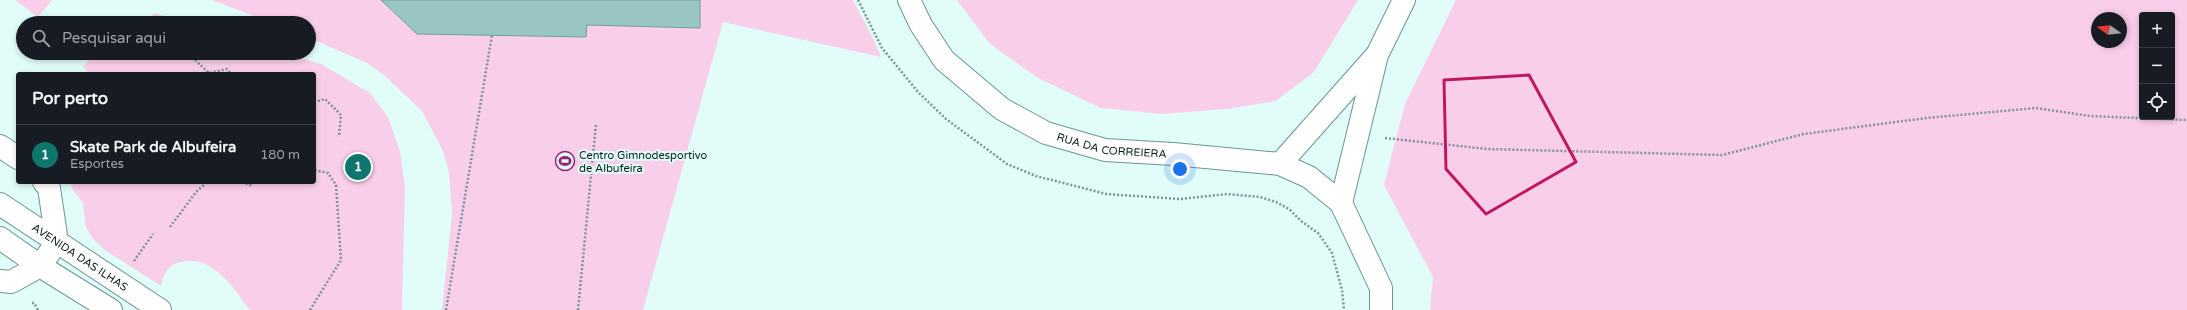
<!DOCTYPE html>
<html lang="pt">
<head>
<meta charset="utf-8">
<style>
  :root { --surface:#171b24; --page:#242831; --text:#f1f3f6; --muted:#9ea1a6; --line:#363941; --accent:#0f766e }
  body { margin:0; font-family:"Varela Round",sans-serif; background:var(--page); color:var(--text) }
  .controls { position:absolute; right:12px; top:12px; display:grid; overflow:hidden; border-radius:4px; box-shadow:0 2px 6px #0003 }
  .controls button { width:36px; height:36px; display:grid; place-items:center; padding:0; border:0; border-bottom:1px solid var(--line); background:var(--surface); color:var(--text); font:20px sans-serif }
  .compass { position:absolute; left:2091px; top:12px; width:36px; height:36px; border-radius:50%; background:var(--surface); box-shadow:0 2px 6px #0003; rotate:284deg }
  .you { position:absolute; left:1180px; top:169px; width:14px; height:14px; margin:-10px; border:3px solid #fff; border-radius:50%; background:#1a73e8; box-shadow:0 0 0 6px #1a73e833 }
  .badge { display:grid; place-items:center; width:26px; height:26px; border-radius:50%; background:var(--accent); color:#fff; font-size:13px; font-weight:700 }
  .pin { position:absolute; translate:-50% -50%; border:2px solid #fff; box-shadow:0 1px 4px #0006 }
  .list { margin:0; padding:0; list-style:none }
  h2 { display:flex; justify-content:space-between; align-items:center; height:52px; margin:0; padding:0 16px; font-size:17px }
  h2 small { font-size:13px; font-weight:400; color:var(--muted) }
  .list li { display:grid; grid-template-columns:26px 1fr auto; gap:12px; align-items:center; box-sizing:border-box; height:60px; padding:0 16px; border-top:1px solid var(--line) }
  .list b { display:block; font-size:15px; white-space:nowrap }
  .list p { margin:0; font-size:13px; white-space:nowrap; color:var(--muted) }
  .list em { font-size:13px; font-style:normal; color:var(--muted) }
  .icon { flex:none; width:22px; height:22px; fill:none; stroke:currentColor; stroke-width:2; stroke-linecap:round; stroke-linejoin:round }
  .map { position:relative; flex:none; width:2187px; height:310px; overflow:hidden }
  .search { position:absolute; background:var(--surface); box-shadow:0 2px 6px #0003; left:16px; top:16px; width:300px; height:44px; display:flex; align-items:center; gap:10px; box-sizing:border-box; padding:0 14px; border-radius:22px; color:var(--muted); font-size:15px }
  .panel { position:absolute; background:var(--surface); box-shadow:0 2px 6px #0003; left:16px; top:72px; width:300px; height:112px; border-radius:4px }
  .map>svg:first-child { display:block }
  .green { fill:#f9ceeb; fill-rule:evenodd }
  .building { fill:#98c6c2; stroke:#729f9b }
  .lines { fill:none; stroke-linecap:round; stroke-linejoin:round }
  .minor-casing { stroke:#6a9692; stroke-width:24 }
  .path { stroke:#7c9492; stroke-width:2.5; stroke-dasharray:2 2; stroke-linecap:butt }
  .minor { stroke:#fff; stroke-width:22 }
  .marked { fill:none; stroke:#c2185b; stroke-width:3; stroke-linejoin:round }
  .labels { text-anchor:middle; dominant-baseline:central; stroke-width:4; stroke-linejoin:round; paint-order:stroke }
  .street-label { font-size:11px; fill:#091b1a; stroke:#e1fdfa }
  .poi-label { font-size:11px; fill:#091b1a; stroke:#e1fdfa; text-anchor:start }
</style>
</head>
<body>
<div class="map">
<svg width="2187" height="310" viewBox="0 0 2187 310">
  <rect width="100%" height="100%" fill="#e1fdfa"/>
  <!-- green -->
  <path class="green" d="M15 0H52L38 17Z
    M212 0H853L873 38 881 57 723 22 643 310H442L452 215 449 172 443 151 422 111 384 75 367 63 309 38V23H272Z
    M957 0H1358L1314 72 1276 101 1226 109 1162 114 1101 108 1038 78 990 44Z
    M1456 0H2187V310H1430L1433 277 1384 185 1405 104ZM2142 15H2172V117H2142ZM2097 18H2121V42H2097Z
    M154 13 188 23H146Z
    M95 53H285L321 64 370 93 388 117 400 152 405 187 402 310H250C232 287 214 255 181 262 167 265 164 274 161 286L105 250 93 239 86 227 83 203 73 190 70 182H314V74H91L83 67Z"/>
  <!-- building -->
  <path class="building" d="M381 0H700V28L587 25 586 37 417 34Z"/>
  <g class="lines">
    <!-- minor casing -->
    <g class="minor-casing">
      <g id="minor">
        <path id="s1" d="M909 0 921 25 944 60 1002 109 1046 133 1105 150 1173 154 1280 164 1309 177 1341 203 1381 288V310"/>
        <path d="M0 146 18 158"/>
        <path d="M1280 164 1375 57"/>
        <path d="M1341 203 1377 55 1404 0"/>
        <path id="s2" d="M0 204 160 310"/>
        <path d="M0 238 40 266 111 310"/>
        <path d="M0 281 11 282 40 266 57 242 49 188 44 182"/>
      </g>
    </g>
    <!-- path -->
    <path class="path" d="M858 0 882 48 918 92 946 119 1007 164 1036 176 1106 194 1180 199 1227 194 1260 197 1276 202 1289 209 1301 221 1318 233 1332 253 1342 290 1344 310
      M195 60 209 73 227 69 231 74
      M314 102 325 99 341 115 339 137
      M1385 138 1487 149 1722 155 1804 134 1926 118 2036 108 2090 116 2187 120
      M242 182 250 185 251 182
      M170 227 196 192 207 182
      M134 261 153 234
      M32 303H34L38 310
      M310 310 341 260 336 185 328 173 314 170
      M446 310 492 35
      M578 310 596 124"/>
    <!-- minor -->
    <use href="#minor" class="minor"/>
  </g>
  <!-- marked area -->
  <path class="marked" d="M1529 75 1576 162 1486 214 1446 169 1444 80Z"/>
  <!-- icons -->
  <defs>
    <g id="stadium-ring" transform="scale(1)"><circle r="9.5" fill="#e1fdfa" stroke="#96227e" stroke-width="1.5"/><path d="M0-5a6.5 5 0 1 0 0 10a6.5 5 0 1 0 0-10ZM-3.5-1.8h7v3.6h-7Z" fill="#96227e"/></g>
  </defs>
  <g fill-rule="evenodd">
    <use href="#stadium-ring" x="565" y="161"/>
  </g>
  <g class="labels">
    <!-- street labels -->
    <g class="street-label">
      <text stroke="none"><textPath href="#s1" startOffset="263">RUA DA CORREIERA</textPath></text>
      <text stroke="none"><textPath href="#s2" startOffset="96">AVENIDA DAS ILHAS</textPath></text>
    </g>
    <!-- poi labels -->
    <g class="poi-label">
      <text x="579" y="155">Centro Gimnodesportivo<tspan x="579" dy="13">de Albufeira</tspan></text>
    </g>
  </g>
</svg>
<div class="controls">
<button>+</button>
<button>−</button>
<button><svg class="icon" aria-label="locate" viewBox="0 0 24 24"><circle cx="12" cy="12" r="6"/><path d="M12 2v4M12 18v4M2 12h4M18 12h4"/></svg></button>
</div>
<svg class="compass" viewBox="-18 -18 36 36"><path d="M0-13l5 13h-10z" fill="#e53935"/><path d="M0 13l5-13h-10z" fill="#9ea1a6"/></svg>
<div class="you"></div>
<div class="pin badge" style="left:358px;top:167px">1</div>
<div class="search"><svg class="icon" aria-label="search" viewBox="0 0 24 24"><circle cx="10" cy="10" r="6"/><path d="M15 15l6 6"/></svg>Pesquisar aqui</div>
<section class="panel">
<h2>Por perto<small></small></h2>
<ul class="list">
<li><span class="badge">1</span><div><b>Skate Park de Albufeira</b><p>Esportes</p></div><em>180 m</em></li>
</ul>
</section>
</div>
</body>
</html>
